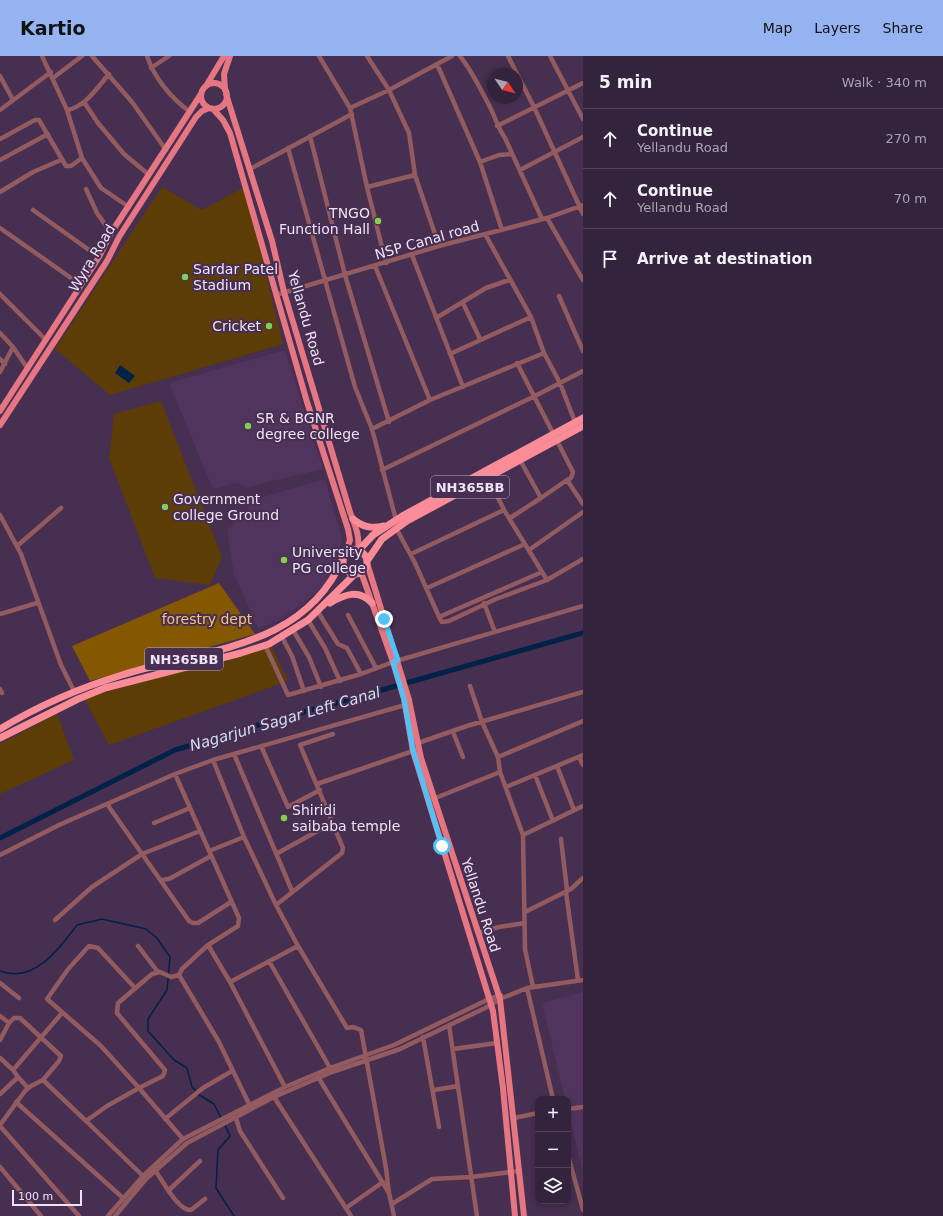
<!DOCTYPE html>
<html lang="en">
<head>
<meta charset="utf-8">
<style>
  :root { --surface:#34233d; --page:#3c2b44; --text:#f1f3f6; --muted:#a9a4b0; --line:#4e4057; --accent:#95b2f1 }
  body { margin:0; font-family:"DejaVu Sans",sans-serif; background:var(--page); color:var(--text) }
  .controls { position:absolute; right:12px; bottom:12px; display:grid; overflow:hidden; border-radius:8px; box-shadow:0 2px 6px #0003 }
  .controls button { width:36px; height:36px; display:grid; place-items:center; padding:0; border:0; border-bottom:1px solid var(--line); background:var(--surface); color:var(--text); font:20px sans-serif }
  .compass { position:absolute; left:487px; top:12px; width:36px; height:36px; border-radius:50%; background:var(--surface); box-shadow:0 2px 6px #0003; rotate:125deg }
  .scale { position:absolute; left:12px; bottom:10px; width:70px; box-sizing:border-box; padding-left:4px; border:2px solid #efe1f7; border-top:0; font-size:11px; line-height:14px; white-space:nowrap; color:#efe1f7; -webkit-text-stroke:3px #462f51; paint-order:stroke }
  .stop { position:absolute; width:12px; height:12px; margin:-9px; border:3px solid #4fc3f7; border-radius:50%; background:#fff }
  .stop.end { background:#4fc3f7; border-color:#fff; box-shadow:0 1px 4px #0008 }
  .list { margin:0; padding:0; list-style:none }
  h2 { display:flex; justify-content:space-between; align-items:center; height:52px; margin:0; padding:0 16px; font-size:17px }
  h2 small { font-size:13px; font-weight:400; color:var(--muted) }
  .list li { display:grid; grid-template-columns:26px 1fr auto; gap:12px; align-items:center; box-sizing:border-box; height:60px; padding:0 16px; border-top:1px solid var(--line) }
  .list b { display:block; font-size:15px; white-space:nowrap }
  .list p { margin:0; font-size:13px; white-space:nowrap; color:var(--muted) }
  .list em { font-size:13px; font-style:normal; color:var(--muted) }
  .icon { flex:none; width:22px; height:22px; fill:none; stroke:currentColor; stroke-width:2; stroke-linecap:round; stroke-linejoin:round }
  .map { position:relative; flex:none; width:583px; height:1160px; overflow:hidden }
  header { display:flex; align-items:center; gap:24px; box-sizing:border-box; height:56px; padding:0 20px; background:var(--accent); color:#111 }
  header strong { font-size:19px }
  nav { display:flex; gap:22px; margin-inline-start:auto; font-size:14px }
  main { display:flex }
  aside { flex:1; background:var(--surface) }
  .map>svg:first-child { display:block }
  .built { fill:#50345d }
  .green { fill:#5d3d06 }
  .forest { fill:#845700 }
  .water { fill:#002148 }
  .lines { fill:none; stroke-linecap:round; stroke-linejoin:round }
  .stream { stroke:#002148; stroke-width:1.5 }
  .canal { stroke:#002148; stroke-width:5 }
  .minor { stroke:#935b5f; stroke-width:4.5 }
  .major { stroke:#e77683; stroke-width:6 }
  .highway { stroke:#f98c97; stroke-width:7 }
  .route { stroke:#4fc3f7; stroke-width:5 }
  .poi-dot { fill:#84d04e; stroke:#462f51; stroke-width:1.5 }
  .labels { text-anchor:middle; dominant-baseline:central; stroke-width:4; stroke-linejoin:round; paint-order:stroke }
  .shield { fill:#462f51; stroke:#bcacc5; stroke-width:1 }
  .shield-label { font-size:13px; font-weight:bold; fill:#efe1f7 }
  .poi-label { font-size:14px; fill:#efe1f7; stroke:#462f51; text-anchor:start }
  .street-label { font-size:14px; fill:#efe1f7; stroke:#462f51 }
  .park-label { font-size:14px; fill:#f8c47c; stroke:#462f51 }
  .water-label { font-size:15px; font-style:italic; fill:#d2dff0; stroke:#462f51 }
</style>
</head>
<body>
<header>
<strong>Kartio</strong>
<nav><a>Map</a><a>Layers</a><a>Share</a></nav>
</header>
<main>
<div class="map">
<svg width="583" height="1160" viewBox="0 0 583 1160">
  <rect width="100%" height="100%" fill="#462f51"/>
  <!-- built -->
  <path class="built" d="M285 294 323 413 248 431 235 427 213 433 169 327Z
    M325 423 342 483 333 515 323 530 306 545 281 563 258 573 234 518 227 475 256 443Z
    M583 936V1116L568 1054V1043H565L542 947Z"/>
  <!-- green -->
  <path class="green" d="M162 131 202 154 245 131 283 288 110 339 55 293Z
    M161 345 222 501 210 529 155 522 109 402 114 358Z
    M271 589 288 625 109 689 84 642Z
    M57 658 74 704 0 738V688Z"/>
  <!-- forest -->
  <path class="forest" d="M219 527 255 578 90 625 72 590Z"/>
  <!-- water -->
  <path class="water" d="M120 309 135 320 129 327 115 317Z"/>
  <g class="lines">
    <!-- stream -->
    <path class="stream" d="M0 915C34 928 59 893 77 869L102 863 146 873 157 882 170 901 167 934 148 963V975L174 1004 187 1012 192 1031 196 1035
      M198 1038 214 1048 221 1062
      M225 1069 230 1080 218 1094 216 1132 234 1160"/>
    <!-- canal -->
    <path class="canal" d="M0 782 175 694 272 665 583 577"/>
    <!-- minor -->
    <path class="minor" d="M42 0 67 54 82 102 101 132 129 151
      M92 0 132 46 166 94
      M147 0C155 23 170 41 190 56
      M319 0 350 52 367 131 386 207
      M367 0 389 34 409 77 415 119 439 190
      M460 0C472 15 481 34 490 51 495 61 498 72 505 82L542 163
      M508 0 534 51 583 158
      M550 0 583 63
      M437 8 480 106 502 174
      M151 12 169 0
      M0 20 13 44
      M53 22 82 0
      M84 46 98 67 124 98 149 119
      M350 52 389 34 452 0
      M0 54 51 16
      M67 54C85 51 98 31 109 18
      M497 70 583 27
      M310 80 345 219 389 366
      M0 83 35 64H39L66 110H71L82 102
      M288 92 355 331 372 373 396 464
      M0 104 48 78
      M480 106 499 99 512 98
      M250 113 352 58
      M520 114 583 81
      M367 131 415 119
      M86 133 97 157 111 177
      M0 136 33 116 61 104
      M33 154 99 201
      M547 162 583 224
      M0 172 81 229
      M485 178 531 261 544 297 560 327 575 366
      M412 199 463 331
      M375 210 430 344
      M0 238 46 284
      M276 239 439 190 547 162 583 149
      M559 240 583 295
      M463 247 480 283
      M436 262 486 232 509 224
      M0 277 13 291 28 313
      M450 298 531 261
      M0 303 5 308
      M517 307 573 416 571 422 567 424 583 448
      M0 316 13 291
      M372 373 430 344 544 297
      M382 414 535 340 583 315
      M541 442 567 424
      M0 459 21 498 61 609 74 635
      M510 462 541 442 520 404
      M396 472 415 507 440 563 442 566 449 565 496 543 547 524 504 454 488 421
      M17 490 61 452
      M529 494 583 456
      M411 498 504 454
      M547 524 583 503
      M427 532 525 488
      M484 547 495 576
      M318 556 338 588 347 592 361 618
      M0 558 37 547
      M348 559 376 612
      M439 561 542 516
      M308 564 325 592 340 625
      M293 574 309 601 321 631
      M282 581 292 600 304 635
      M265 589 288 639 361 618 393 606 583 550
      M470 630 482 666 498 701 500 716 523 779 525 893 533 931
      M0 633 2 637
      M453 676 463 701
      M418 687 467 670 583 636
      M261 690 288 751 320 734
      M234 698 292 835
      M498 701 583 665
      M579 701 583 709
      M213 704 244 781 276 849 298 890 347 972 353 971 361 974 386 1112 389 1137
      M557 710 574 754
      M175 718 239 862 238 870 208 889 230 926
      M535 719 553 765
      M317 728 416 694
      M506 731 583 699
      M433 743 500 716
      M107 748 189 865 193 867H198L231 846
      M154 767 190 752
      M523 779 583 750
      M561 783 567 834
      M209 795 244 781
      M276 798 332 767
      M0 799 59 769 175 718 213 704 405 649
      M161 824 169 823 211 800
      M566 836 578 924
      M276 849 342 797 343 792 300 689 333 678
      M525 856 571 833 583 822
      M55 864 92 831 142 798 200 775
      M478 877 499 871 525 867
      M208 889 182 913 179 919 219 986 250 1050
      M138 890 158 916
      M269 905 330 1012
      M179 919 171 921 160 916 152 918 118 947 117 957 165 1014 163 1020 139 1032 183 1083
      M0 927 19 942
      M135 932 98 892 89 890 69 912 47 943 101 990 139 1032 107 1050 86 1065 143 1120
      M527 932 553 1043
      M0 960 9 967 14 962H20L61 1000 59 1005 43 1024 31 1030 25 1035 0 1069
      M449 969 477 1160
      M423 981 439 1071
      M0 984 9 967
      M453 993 497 987
      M0 1002 13 1014 62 957
      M18 1021 28 1032
      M318 1021 389 1137 394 1160
      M43 1024 86 1065
      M285 1031 230 926 298 890
      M434 1034 458 1030
      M0 1038 18 1021 13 1014
      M274 1041 351 1160
      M16 1046 123 1142
      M568 1053 583 1051
      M236 1062 240 1075 283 1142
      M514 1062 538 1057
      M165 1063 203 1032 232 1015
      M0 1070 79 1160
      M568 1099 583 1154
      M0 1111 41 1160
      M155 1114C163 1125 178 1155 191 1154L205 1143
      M169 1134 200 1105
      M392 1148 432 1123 471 1121 519 1115
      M346 1152 383 1126
      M108 1160 143 1120 183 1083 285 1031 330 1012 394 989 489 943 501 939
      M115 1160 146 1123 187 1087 274 1041 332 1016 400 993 485 952 500 943 527 932 583 924"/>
    <!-- major -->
    <path class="major" d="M201 40a13 13 0 1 1 26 0a13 13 0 1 1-26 0Z
      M206 30 224 0
      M225 34 224 18 230 0
      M226 38 272 185 284 236 350 456C355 470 360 479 358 494
      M213 53 223 64 230 77 307 346 348 473 350 484 345 499
      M0 355 99 201 111 177 201 38
      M0 369 107 205 119 181 196 61 202 55 209 52
      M367 507 409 644 421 702 500 943 524 1160
      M361 516 393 606 404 643 413 695 493 955 503 1032 515 1160"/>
    <!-- highway -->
    <path class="highway" d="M353 463C363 471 371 473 384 470
      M359 494 373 479 404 459 583 362
      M343 506a12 12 0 1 1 24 0a12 12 0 1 1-24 0Z
      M367 505 382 483 407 465 583 370
      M330 547C345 538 359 533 372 547
      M0 673C38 650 79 632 122 619 203 593 305 593 343 502
      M0 682 78 643 105 632 241 597 269 588 308 564 355 518"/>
  </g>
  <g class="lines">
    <!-- route -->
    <path class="route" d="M384 563 398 604 393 606 404 643 413 694 442 790"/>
  </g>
  <!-- markers -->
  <g class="poi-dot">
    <circle cx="378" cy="165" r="4"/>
    <circle cx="185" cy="221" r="4"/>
    <circle cx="269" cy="270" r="4"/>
    <circle cx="248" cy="370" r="4"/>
    <circle cx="165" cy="451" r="4"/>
    <circle cx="284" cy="504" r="4"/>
    <circle cx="284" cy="762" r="4"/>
  </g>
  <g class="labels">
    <!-- shield labels -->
    <g class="shield">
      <rect x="431" y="420" width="78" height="22" rx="3"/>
      <rect x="145" y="592" width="78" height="22" rx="3"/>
    </g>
    <g class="shield-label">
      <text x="470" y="431">NH365BB</text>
      <text x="184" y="603">NH365BB</text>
    </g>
    <!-- poi labels -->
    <g class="poi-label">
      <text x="370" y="157" text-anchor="end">TNGO<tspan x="370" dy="16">Function Hall</tspan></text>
      <text x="193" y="213">Sardar Patel<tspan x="193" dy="16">Stadium</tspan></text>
      <text x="261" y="270" text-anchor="end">Cricket</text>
      <text x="256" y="362">SR &amp; BGNR<tspan x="256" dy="16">degree college</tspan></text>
      <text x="173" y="443">Government<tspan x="173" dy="16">college Ground</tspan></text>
      <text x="292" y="496">University<tspan x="292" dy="16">PG college</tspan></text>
      <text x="292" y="754">Shiridi<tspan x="292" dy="16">saibaba temple</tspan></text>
    </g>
    <!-- street labels -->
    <g class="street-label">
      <text transform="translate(427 184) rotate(-16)">NSP Canal road</text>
      <text transform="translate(92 202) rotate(-59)">Wyra Road</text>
      <text transform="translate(306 262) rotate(74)">Yellandu Road</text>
      <text transform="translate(481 849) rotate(72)">Yellandu Road</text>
    </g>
    <!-- park labels -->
    <g class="park-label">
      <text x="207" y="563">forestry dept</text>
    </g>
    <!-- water labels -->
    <g class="water-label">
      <text transform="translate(285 663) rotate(-16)">Nagarjun Sagar Left Canal</text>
    </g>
  </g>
</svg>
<div class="controls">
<button>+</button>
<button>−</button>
<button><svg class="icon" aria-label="layers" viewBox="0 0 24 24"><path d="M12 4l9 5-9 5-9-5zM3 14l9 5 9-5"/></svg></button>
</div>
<svg class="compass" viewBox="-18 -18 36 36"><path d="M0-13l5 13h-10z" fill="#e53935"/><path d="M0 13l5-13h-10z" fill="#a9a4b0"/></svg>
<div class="scale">100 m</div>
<div class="stop" style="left:442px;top:790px"></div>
<div class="stop end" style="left:384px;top:563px"></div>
</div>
<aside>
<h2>5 min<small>Walk · 340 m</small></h2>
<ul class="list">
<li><svg class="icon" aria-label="ahead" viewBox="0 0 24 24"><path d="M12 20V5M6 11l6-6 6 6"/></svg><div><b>Continue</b><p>Yellandu Road</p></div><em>270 m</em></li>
<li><svg class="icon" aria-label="ahead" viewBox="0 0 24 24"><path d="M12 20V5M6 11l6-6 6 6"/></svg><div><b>Continue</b><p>Yellandu Road</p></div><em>70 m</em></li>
<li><svg class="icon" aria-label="arrive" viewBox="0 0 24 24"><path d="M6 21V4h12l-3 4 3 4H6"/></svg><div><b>Arrive at destination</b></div></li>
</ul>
</aside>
</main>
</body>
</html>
